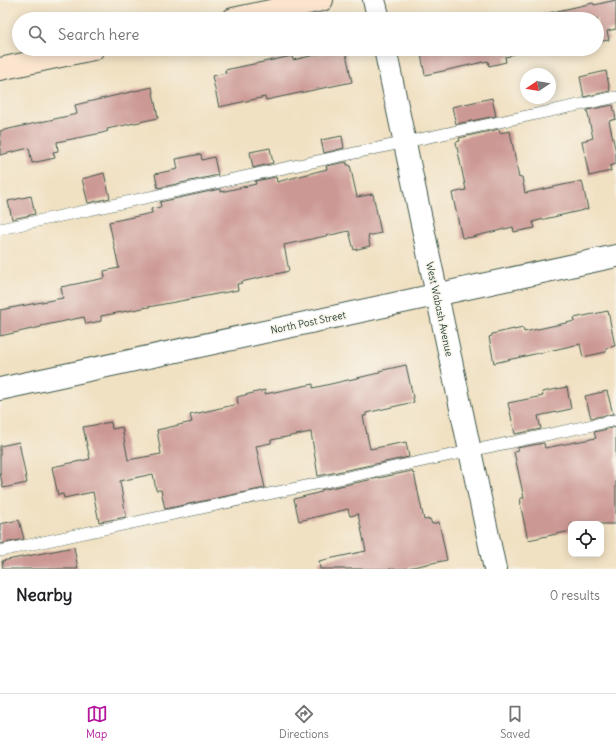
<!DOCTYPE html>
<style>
body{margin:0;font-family:Delius,sans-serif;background:#f6f6f6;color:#202124}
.controls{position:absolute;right:12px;bottom:12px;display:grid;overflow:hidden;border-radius:8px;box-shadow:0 2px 10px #0003}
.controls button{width:36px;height:36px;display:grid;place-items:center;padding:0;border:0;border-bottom:1px solid #e0e0e0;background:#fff;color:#202124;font:20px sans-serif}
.compass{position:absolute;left:520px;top:68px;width:36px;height:36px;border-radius:50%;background:#fff;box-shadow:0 2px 10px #0003;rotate:258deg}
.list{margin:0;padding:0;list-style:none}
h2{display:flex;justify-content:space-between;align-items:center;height:52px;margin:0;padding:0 16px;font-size:17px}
h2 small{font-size:13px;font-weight:400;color:#757577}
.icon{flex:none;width:22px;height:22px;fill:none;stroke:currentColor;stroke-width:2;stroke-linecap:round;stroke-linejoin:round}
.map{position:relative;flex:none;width:616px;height:569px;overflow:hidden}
.search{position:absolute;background:#fff;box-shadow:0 2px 10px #0003;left:12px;right:12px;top:12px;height:44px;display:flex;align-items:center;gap:10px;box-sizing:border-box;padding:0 14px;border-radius:22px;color:#757577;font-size:15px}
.sheet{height:124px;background:#fff}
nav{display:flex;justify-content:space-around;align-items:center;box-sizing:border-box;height:56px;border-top:1px solid #e0e0e0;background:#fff;font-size:11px;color:#757577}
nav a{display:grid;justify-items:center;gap:2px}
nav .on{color:#b5179e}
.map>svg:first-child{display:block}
</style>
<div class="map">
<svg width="616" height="569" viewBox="0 0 616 569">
<rect width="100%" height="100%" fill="#f7f3e8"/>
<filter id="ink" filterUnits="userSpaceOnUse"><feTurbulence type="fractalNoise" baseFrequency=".025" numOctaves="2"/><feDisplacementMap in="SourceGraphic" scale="8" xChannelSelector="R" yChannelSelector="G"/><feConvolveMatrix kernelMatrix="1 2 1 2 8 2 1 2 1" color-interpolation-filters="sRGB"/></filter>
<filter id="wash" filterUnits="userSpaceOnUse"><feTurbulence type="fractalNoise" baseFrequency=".012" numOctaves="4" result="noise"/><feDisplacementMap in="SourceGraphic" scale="16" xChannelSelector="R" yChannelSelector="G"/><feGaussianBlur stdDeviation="0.9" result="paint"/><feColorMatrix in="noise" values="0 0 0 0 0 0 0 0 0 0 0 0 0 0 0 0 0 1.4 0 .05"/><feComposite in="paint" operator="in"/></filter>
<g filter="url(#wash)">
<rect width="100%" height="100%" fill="#f1e1c3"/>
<g id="blocks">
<g fill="#cc9894">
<polygon points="616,0 616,29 607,31 609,40 597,42 597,19 522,19 593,3 594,5"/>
<polygon points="342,49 345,49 352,82 266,100 265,97 219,107 212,76 226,73 225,70 292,56 293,60"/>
<polygon points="420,49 537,49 510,55 510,56 505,57 506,62 489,66 488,61 425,75"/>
<polygon points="606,71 610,91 584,97 580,77"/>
<polygon points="152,87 158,118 107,129 108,131 102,133 57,142 58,151 53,152 55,158 32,163 29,148 0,155 0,131 77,114 75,105"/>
<polygon points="492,98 496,116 456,124 452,107"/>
<polygon points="613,105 616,119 609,121 616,152 616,164 610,166 611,171 589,176 582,141 593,138 587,110"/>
<polygon points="499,129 500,133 510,131 519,178 522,177 525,193 582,181 588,209 536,221 533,222 535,228 514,232 513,227 468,238 468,237 462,238 452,193 466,190 456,142 460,141 459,138"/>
<polygon points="342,136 344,148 324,153 321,140"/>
<polygon points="270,148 273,163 253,168 250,152"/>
<polygon points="201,154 202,160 214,157 218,175 158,188 155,174 178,169 176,159"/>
<polygon points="347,162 347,165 350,165 357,197 373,194 381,233 368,236 370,246 354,250 349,231 284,245 289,271 241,282 242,283 237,284 238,290 101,316 101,321 86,324 84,317 41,326 41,327 0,336 0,310 63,298 61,287 105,278 104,271 119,268 109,222 152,213 151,209 161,207 160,202 220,189 221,192 256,184 255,181 276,177 277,182 327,169 326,166"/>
<polygon points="104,173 110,198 88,203 82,179"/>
<polygon points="31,196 35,214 12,219 8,201"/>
<polygon points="608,311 615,346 606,348 606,352 583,357 580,344 494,363 489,337 492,336 492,334 514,329 514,330 523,328 524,332 575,321 574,318"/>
<polygon points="406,365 414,402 366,413 366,416 363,416 370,449 406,442 409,457 318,476 311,432 271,440 271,443 256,446 265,488 165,509 161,490 156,490 153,474 120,481 126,517 99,522 93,492 64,498 63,494 58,495 52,467 90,459 83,427 111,422 112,429 122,427 128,460 161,454 157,430 192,422 190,415 238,404 237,397 265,390 265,394 313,384 313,388 379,373 379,371"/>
<polygon points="567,387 571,409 538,416 541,429 515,434 508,403 543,396 542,392"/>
<polygon points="607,391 613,414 591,418 585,396"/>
<polygon points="616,427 616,524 571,524 571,531 528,540 520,503 521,503 520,498 524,498 514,452 518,451 517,448 544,443 545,448 596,438 594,432"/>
<polygon points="19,442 27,483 3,488 0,473 0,446"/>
<polygon points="412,471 413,474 414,473 424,520 430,519 432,524 439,522 447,560 403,569 320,569 319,561 366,551 358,514 350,516 348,509 299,521 294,499 321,492 321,490"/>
<polygon points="19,520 24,539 0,544 0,524"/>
<polygon points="74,547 78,569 3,569 2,561"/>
</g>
</g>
</g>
<g filter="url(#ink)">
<use href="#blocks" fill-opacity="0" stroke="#3e5649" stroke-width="1"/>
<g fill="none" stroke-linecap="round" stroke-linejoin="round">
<g stroke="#3e5649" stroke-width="12">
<g id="lane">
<polyline points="0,229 616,97"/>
<polyline points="0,551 616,420"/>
</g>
</g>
<g stroke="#3e5649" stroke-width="24">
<g id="street">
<polyline points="374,0 379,19"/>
<polyline points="385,49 495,569"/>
<polyline points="0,389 616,256"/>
</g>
</g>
<g stroke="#3e5649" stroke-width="24">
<g id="secondary">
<polyline points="233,19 322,0"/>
<polyline points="0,69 93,49"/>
</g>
</g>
<use href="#lane" stroke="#fff" stroke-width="11"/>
<use href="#street" stroke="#fff" stroke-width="22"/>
<use href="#secondary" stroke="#fbe5cf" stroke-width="22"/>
</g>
</g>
<g text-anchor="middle" stroke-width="3" stroke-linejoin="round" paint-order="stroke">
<g font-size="10" fill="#1f3d34" stroke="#f7f3e8">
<text transform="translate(440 309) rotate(78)" y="4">West Wabash Avenue</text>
<text transform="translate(308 322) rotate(-12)" y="4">North Post Street</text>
</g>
</g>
</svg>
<div class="controls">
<button><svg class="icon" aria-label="locate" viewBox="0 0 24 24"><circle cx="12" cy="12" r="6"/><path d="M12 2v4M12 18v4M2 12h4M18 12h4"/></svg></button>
</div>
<svg class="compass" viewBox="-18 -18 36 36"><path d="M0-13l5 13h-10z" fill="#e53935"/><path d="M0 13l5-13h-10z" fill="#757577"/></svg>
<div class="search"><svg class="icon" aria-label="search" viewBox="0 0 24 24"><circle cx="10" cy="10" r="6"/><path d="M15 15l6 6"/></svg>Search here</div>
</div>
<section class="sheet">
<h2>Nearby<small>0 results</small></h2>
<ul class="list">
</ul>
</section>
<nav>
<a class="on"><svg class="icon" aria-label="map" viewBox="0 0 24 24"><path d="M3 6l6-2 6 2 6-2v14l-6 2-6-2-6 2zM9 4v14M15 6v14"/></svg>Map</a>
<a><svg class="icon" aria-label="directions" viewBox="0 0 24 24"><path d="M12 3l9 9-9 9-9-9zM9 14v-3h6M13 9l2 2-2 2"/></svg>Directions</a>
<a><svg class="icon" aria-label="saved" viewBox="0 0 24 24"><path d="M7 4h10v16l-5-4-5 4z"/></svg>Saved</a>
</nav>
